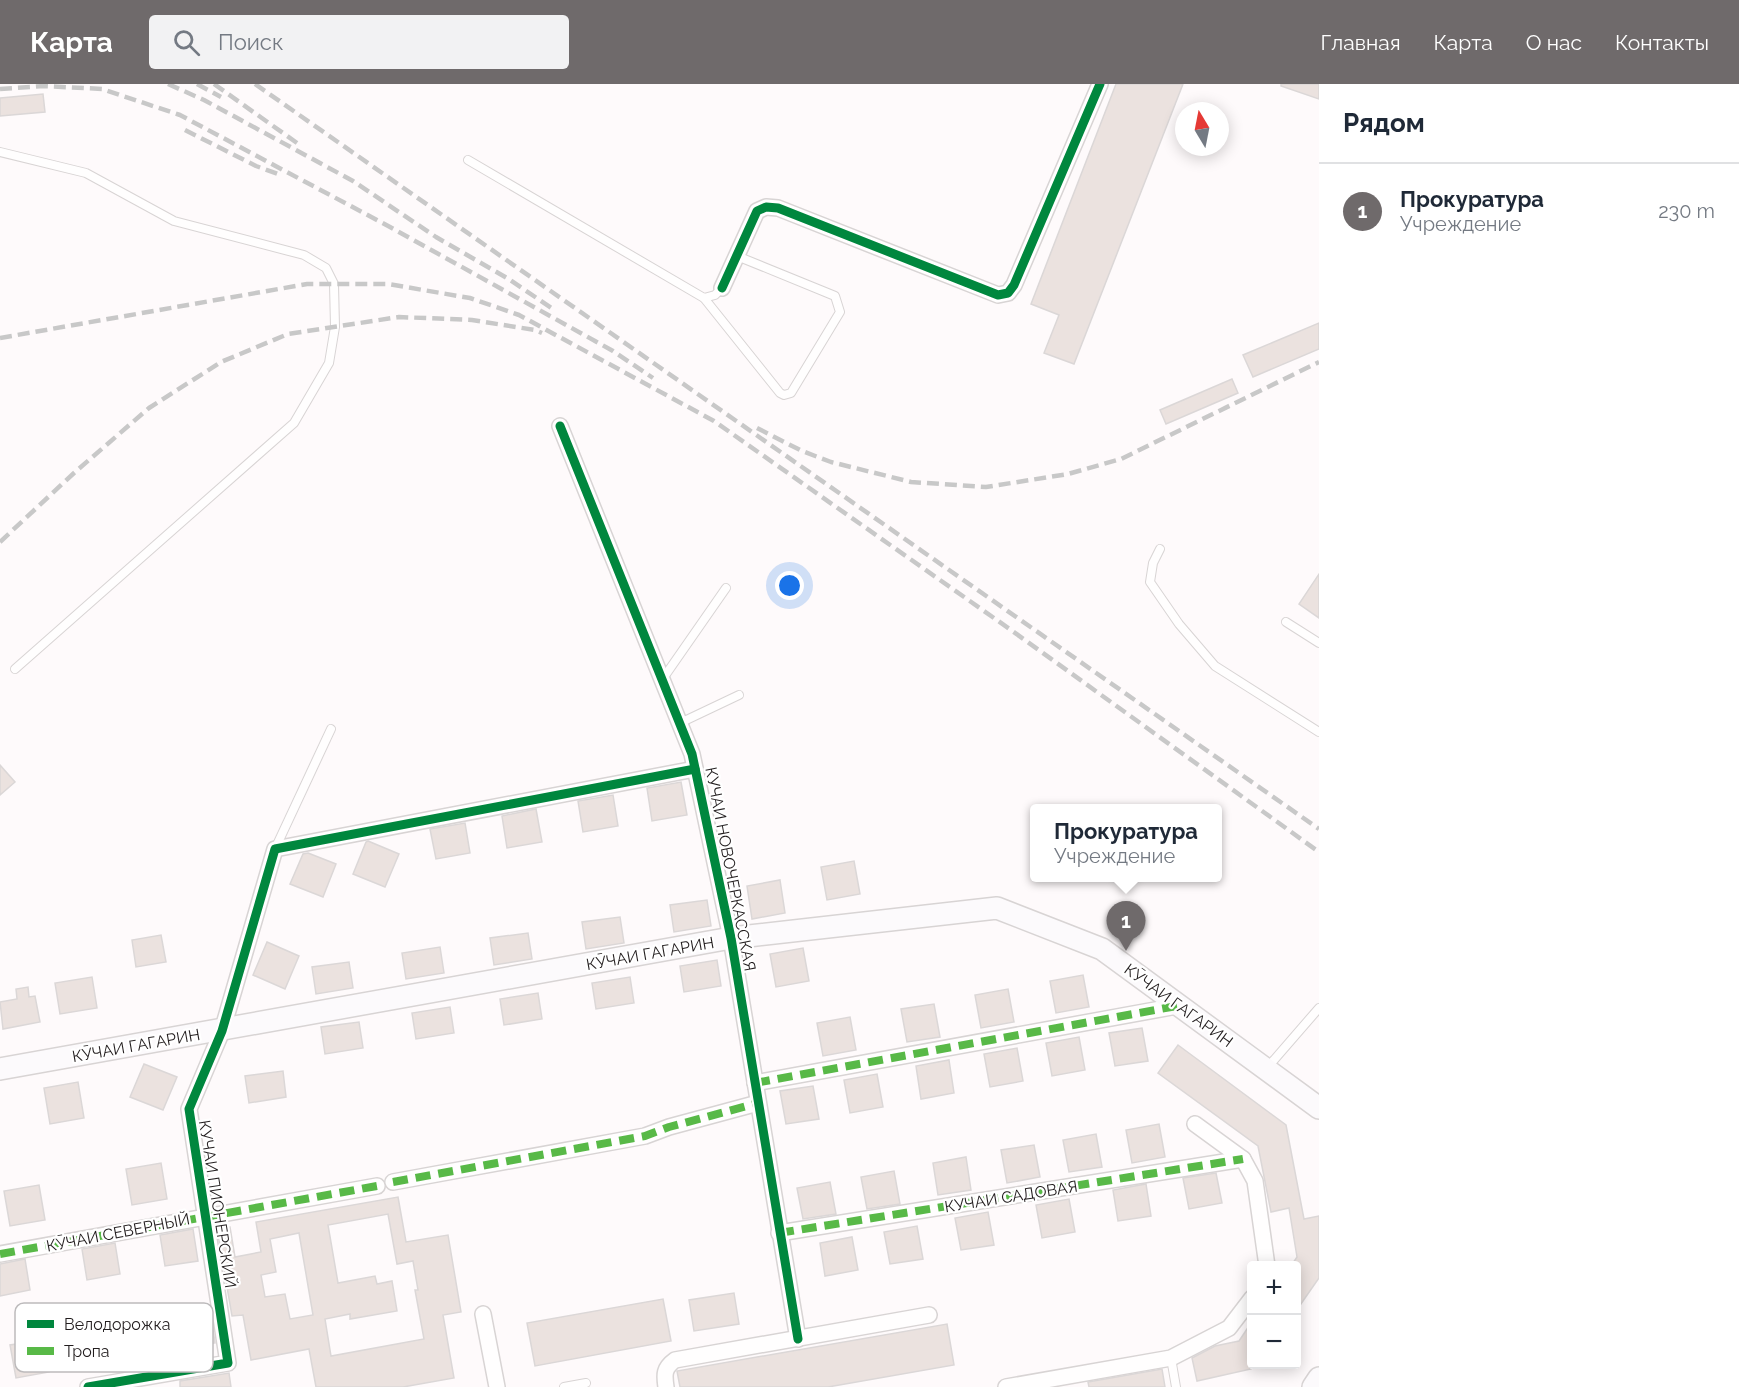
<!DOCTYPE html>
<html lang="ru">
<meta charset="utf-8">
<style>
body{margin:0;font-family:Raleway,sans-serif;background:#f2f2f3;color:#1f2937}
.controls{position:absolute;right:18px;bottom:18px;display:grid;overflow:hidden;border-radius:6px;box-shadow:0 3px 15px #0003}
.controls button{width:54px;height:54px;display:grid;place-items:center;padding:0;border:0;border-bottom:2px solid #e0e1e3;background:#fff;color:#1f2937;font:30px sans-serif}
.compass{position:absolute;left:1175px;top:18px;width:54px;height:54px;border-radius:50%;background:#fff;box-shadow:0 3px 15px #0003;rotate:350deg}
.you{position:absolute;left:790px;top:502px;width:21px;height:21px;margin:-15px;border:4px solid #fff;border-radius:50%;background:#1a73e8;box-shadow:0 0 0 9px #1a73e833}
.badge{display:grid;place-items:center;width:39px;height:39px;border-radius:50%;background:#6f6a6b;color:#fff;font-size:20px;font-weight:700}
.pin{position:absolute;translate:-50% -50px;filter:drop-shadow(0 2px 3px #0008)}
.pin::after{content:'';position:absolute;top:32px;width:21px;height:18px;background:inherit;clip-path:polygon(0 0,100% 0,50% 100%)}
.popup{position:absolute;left:1030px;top:720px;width:192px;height:78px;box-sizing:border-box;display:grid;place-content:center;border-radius:6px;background:#fff;filter:drop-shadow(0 2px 4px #0005);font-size:20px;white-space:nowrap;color:#747a83}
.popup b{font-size:22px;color:#1f2937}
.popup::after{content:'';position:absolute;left:50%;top:100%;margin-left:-12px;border:12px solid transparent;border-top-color:#fff}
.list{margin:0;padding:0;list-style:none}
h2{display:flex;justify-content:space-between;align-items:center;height:78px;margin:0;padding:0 24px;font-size:26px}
h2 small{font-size:20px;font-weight:400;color:#747a83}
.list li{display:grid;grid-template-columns:39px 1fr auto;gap:18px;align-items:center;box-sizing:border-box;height:96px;padding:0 24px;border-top:2px solid #e0e1e3}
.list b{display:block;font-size:22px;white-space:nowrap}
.list p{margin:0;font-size:20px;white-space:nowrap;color:#747a83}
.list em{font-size:20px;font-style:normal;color:#747a83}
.icon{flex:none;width:33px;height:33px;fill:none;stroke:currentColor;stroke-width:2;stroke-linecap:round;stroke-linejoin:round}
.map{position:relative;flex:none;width:1319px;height:1303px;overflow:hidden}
header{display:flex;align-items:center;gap:36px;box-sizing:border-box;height:84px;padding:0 30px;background:#6f6a6b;color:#fff}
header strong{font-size:28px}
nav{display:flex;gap:33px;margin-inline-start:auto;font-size:21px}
.search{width:420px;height:54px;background:#f2f2f3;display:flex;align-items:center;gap:15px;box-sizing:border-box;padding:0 21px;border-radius:6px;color:#747a83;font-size:22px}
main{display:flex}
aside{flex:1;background:#fff}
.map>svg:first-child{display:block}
</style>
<header>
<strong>Карта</strong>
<div class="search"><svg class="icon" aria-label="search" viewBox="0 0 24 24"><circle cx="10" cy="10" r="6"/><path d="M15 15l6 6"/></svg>Поиск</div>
<nav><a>Главная</a><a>Карта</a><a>О нас</a><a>Контакты</a></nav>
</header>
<main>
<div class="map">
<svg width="1319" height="1303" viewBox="0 0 1319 1303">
<rect width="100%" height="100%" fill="#fefafb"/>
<g fill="#ebe2df" stroke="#dbd7d7" stroke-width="1.5" fill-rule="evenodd">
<polygon points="1116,0 1183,0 1074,280 1044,269 1059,231 1031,220"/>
<polygon points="1281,0 1319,0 1319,15 1281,2"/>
<polygon points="43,10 45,28 0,32 0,14"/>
<polygon points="1319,239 1319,265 1253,293 1243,271"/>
<polygon points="1232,295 1238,309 1166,340 1160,326"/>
<polygon points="1319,490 1319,534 1299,520"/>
<polygon points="0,681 15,698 0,711"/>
<polygon points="681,698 687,731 652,737 647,704"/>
<polygon points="613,711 618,742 583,748 578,717"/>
<polygon points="536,725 542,758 507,764 502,732"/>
<polygon points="465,739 470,769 436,775 430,745"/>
<polygon points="368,757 399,770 385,803 353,790 366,758"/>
<polygon points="308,769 336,780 323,813 290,800 303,770"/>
<polygon points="854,777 860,810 827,816 821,783"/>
<polygon points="780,796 785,829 752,835 747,802"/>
<polygon points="707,816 711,842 674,848 670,821"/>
<polygon points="620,833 624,859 586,865 582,838"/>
<polygon points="528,849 532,875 494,881 490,854"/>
<polygon points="161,851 166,878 136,883 132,856"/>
<polygon points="267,858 299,872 285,905 253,891"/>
<polygon points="440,863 444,889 406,895 402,869"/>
<polygon points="803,864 809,897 776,903 770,870"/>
<polygon points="717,876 721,902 684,908 680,882"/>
<polygon points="349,878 353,904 316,910 312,883"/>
<polygon points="1083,891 1089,923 1056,929 1050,897"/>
<polygon points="92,893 97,924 60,930 55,899"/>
<polygon points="630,893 634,919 596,925 592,899"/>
<polygon points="28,903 29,913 35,912 40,938 3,945 0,918 17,915 16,905"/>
<polygon points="1008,905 1014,938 981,944 975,911"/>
<polygon points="538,909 542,935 504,941 500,915"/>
<polygon points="934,920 940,953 907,958 901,925"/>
<polygon points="450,923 454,949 416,955 412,929"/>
<polygon points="850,933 856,966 823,972 817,939"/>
<polygon points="359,938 363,964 325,970 321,943"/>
<polygon points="1142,944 1148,977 1115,982 1109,949"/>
<polygon points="1079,953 1085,986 1052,992 1046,959"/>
<polygon points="1178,961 1286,1041 1304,1135 1319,1132 1319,1194 1296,1227 1296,1182 1291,1182 1297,1173 1289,1124 1271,1128 1258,1062 1158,989"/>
<polygon points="1017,964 1023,997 990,1003 984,970"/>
<polygon points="949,976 954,1009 921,1015 916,982"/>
<polygon points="144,980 177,993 163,1026 130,1013"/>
<polygon points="283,987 286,1013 249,1019 245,992"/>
<polygon points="877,990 883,1023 850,1029 844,996"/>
<polygon points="78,998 84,1034 50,1040 44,1004"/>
<polygon points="813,1002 819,1035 786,1040 780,1007"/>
<polygon points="1159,1040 1165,1073 1132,1079 1126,1046"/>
<polygon points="1096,1050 1102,1083 1069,1088 1063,1056"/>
<polygon points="1034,1061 1040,1093 1007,1099 1001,1066"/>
<polygon points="966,1073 971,1106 938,1111 933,1079"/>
<polygon points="161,1079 167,1115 132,1121 126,1085"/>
<polygon points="894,1087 900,1120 867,1125 861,1093"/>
<polygon points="1216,1089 1222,1119 1189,1125 1183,1094"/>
<polygon points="830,1098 836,1130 803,1135 797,1104"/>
<polygon points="1146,1100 1151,1132 1118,1137 1113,1106"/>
<polygon points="39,1101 45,1136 10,1142 4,1107"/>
<path d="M 398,1113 L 406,1158 L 448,1151 L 461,1228 L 443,1231 L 454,1294 L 403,1303 L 316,1303 L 309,1265 L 251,1276 L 243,1231 L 232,1232 L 217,1145 L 230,1143 L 235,1173 L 261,1168 L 256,1138 ZM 388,1130 L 397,1180 L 413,1177 L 418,1206 L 415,1206 L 424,1255 L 331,1272 L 325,1235 L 350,1230 L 350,1235 L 397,1227 L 392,1197 L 377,1200 L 375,1192 L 338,1199 L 328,1141 ZM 299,1149 L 313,1231 L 290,1235 L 285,1210 L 265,1213 L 261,1191 L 276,1188 L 270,1155 Z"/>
<polygon points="1069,1115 1075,1148 1042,1154 1036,1121"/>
<polygon points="988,1128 994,1161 961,1166 955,1134"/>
<polygon points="917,1142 923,1175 890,1180 884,1148"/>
<polygon points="193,1145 198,1177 165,1182 160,1151"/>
<polygon points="852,1153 858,1186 825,1192 820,1159"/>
<polygon points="115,1159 120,1190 87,1196 82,1165"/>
<polygon points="25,1175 30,1206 0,1212 0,1180"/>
<polygon points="734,1209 739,1240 694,1247 689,1216"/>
<polygon points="663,1215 671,1257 535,1282 527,1239"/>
<polygon points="210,1226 215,1259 184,1264 178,1232"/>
<polygon points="1251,1239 1251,1285 1197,1297 1192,1274 1215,1262 1239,1257"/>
<polygon points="133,1240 139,1273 106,1278 100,1246"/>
<polygon points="947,1240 954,1281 828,1303 680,1303 677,1287"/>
<polygon points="43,1256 49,1288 16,1294 10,1261"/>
<polygon points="1162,1285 1165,1303 1089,1303 1088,1298"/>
<polygon points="229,1289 231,1303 180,1303 180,1297"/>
</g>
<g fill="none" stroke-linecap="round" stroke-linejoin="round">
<g stroke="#d8d4d4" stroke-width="10">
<g id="lane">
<polyline points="0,68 86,89 174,137 304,171 326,184 334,200 335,243 329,279 294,339 15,585"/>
<polyline points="468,76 704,214 715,211 722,204"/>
<polyline points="704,214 780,309 784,311 791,309 840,228 835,212 737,172"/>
<polyline points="1160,465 1153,479 1150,498 1179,540 1215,582 1319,648"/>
<polyline points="1286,538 1319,559"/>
<polyline points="662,596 726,504"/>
<polyline points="680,639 739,611"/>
<polyline points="275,765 331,645"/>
<polyline points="1267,984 1319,924"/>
<polyline points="1171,1274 1176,1303"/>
<polyline points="564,1303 586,1299"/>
</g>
</g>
<g stroke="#d8d4d4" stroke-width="18">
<g id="street">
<polyline points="722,204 757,127 766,123 778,124 998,211 1008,209 1014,201 1100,0"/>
<polyline points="560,342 692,670 731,854 798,1255"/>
<polyline points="755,999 1177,922"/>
<polyline points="1195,1040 1243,1075 1255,1097 1267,1182"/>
<polyline points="393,1098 645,1052 669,1043 758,1019"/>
<polyline points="779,1149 1243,1075"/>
<polyline points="0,1170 377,1102"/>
<polyline points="483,1230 497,1303"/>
<polyline points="88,1303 228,1279 189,1025 222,947 275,765 695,685"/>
<path d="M 666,1303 C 664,1290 664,1284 675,1276 L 929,1231"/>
<polyline points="1006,1303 1171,1274 1229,1244 1252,1214"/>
</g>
</g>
<g stroke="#d8d4d4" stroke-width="24">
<g id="secondary">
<polyline points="0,985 731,854 997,824 1102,865 1319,1024"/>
<polyline points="1313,1303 1319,1294"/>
</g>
</g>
<use href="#lane" stroke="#fffefe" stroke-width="8"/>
<use href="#street" stroke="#fffefe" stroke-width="15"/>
<use href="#secondary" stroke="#fcfafc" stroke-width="21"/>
<g stroke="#c8c8c8" stroke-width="4.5" stroke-dasharray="12 6" stroke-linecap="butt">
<polyline points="168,0 204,16 353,97 436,153 507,194 553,225"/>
<polyline points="197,0 221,13"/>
<polyline points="214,0 297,59"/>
<polyline points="255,0 1319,745"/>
<polyline points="0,5 44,2 102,5 180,31 390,143 613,267 653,294"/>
<polyline points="185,46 256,82 278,90"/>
<polyline points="0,254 307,200 388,200 470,214 519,231 714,337 1011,546 1319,768"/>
<polyline points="757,344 802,367 831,378 911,398 986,403 1068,390 1121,375 1319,278"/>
<polyline points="0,458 74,389 149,324 221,278 288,250 399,233 472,236 535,246 542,249"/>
</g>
<g stroke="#58b947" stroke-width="8" stroke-dasharray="15 8" stroke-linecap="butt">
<polyline points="755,999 1177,922"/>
<polyline points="393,1098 645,1052 669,1043 758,1019"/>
<polyline points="779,1149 1243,1075"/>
<polyline points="0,1170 377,1102"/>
</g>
<g stroke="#fff" stroke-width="13">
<g id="cycleway">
<polyline points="722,204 757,127 766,123 778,124 998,211 1008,209 1014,201 1100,0"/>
<polyline points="560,342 692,670 731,854 798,1255"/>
<polyline points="88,1303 228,1279 189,1025 222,947 275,765 695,685"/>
</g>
</g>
<use href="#cycleway" stroke="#00873e" stroke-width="9"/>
</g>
<g text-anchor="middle" stroke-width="4.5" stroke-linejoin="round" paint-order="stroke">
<g font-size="16" fill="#221d1e" stroke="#fff">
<text transform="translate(731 785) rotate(79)" y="6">КУЧАИ НОВОЧЕРКАССКАЯ</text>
<text transform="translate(650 869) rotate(-10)" y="6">КӮЧАИ ГАГАРИН</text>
<text transform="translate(1179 921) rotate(36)" y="6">КӮЧАИ ГАГАРИН</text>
<text transform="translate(136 961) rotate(-10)" y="6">КӮЧАИ ГАГАРИН</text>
<text transform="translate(1011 1112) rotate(-9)" y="6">КУЧАИ САДОВАЯ</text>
<text transform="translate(218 1120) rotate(81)" y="6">КУЧАИ ПИОНЕРСКИЙ</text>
<text transform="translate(118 1148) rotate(-11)" y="6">КӮЧАИ СЕВЕРНЫЙ</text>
</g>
</g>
<rect x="15" y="1219" width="198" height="69" rx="9" fill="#fff" stroke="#bdbbbc" stroke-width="1.5"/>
<rect x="27" y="1236" width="27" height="8" fill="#00873e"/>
<rect x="27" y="1263" width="27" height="8" fill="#58b947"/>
<g font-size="16" fill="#221d1e">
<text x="64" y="1246">Велодорожка</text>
<text x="64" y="1273">Тропа</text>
</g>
</svg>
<div class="controls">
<button>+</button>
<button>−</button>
</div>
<svg class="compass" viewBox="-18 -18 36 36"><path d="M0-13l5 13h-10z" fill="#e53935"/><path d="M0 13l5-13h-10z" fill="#747a83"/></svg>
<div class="you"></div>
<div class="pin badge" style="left:1126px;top:867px">1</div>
<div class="popup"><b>Прокуратура</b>Учреждение</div>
</div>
<aside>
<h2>Рядом<small></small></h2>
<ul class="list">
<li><span class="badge">1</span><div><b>Прокуратура</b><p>Учреждение</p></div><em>230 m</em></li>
</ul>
</aside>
</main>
